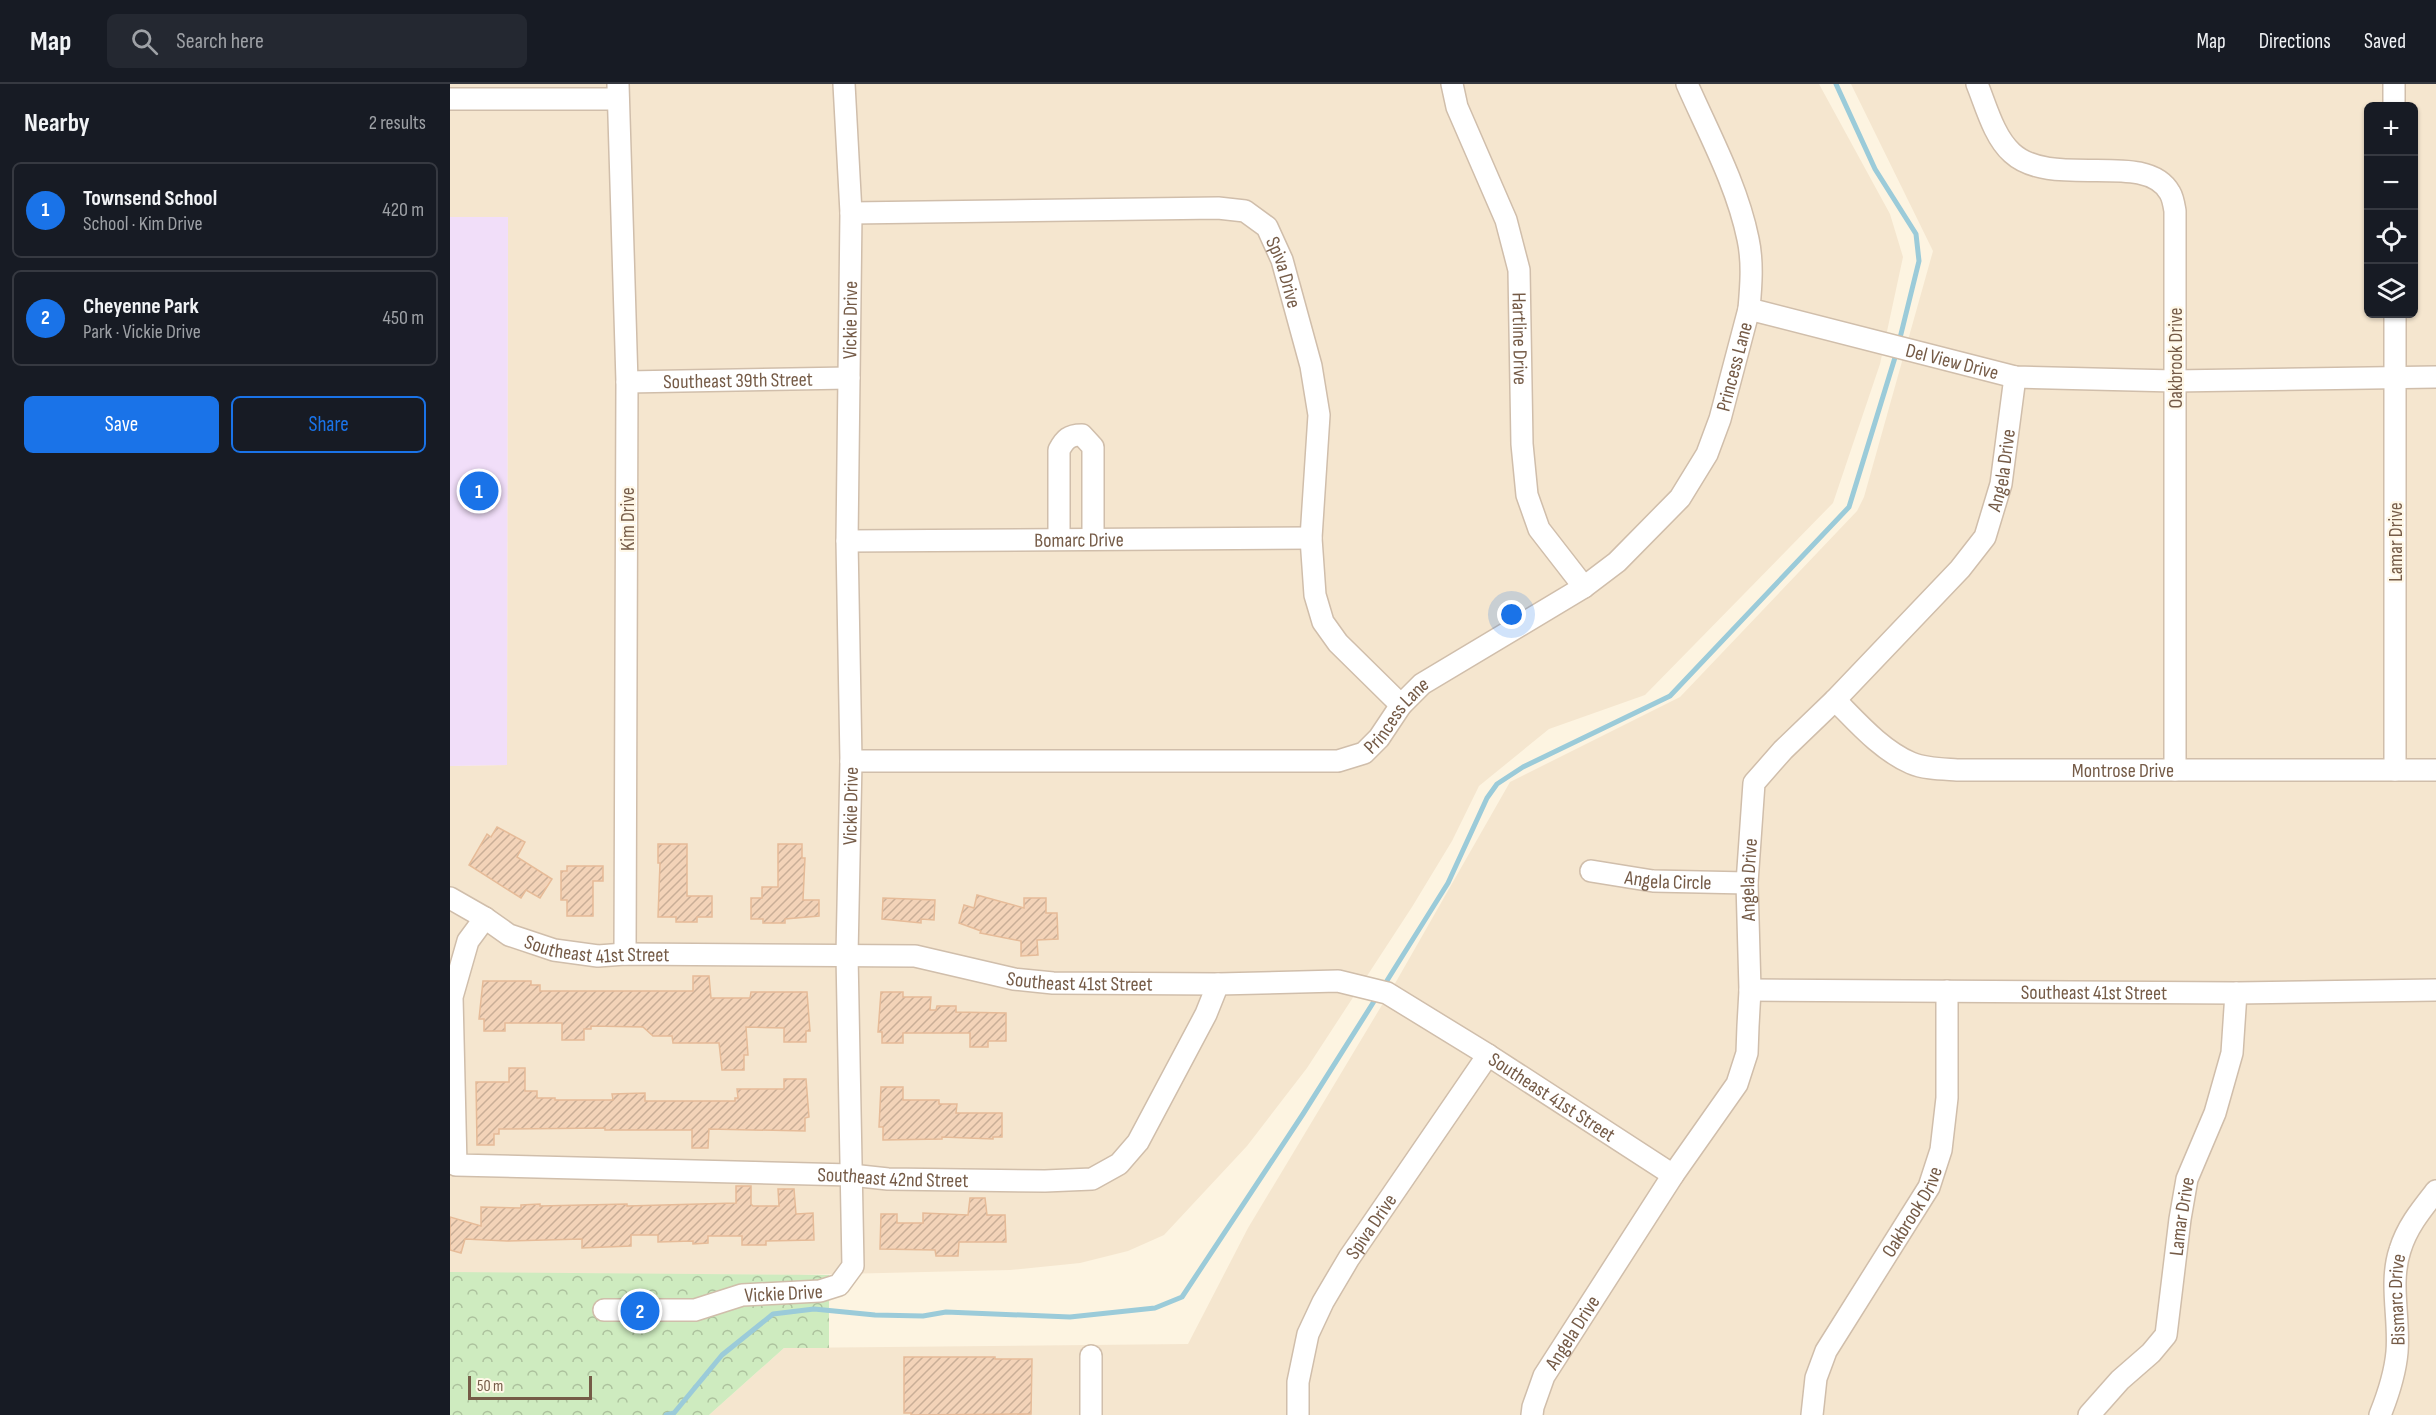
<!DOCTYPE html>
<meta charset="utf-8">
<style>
body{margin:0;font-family:"Sofia Sans Condensed",sans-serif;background:#242831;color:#f1f3f6}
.controls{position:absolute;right:18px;top:18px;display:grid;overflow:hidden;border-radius:9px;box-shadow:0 2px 4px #0004}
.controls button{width:54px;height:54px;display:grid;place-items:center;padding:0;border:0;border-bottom:2px solid #363941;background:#171b24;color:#f1f3f6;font:30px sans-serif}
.scale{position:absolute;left:18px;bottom:15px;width:124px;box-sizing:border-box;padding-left:6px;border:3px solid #755b47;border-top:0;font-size:16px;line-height:21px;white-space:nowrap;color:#755b47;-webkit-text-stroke:4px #fff8e8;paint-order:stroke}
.you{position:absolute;left:1062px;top:531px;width:21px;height:21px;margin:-15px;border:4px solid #fff;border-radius:50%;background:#1a73e8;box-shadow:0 0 0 9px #1a73e833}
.badge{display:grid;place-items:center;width:39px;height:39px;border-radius:50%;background:#1a73e8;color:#fff;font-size:20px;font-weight:700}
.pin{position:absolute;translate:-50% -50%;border:3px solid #fff;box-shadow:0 2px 6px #0006}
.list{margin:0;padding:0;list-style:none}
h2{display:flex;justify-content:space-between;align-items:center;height:78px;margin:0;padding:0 24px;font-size:26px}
h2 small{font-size:20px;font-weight:400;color:#9ea1a6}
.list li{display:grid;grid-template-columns:39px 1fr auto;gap:18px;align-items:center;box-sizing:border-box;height:96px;margin:0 12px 12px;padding:0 12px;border:2px solid #363941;border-radius:9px}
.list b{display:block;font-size:22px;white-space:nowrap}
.list p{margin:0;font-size:20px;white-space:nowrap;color:#9ea1a6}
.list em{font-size:20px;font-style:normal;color:#9ea1a6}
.actions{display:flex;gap:12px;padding:18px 24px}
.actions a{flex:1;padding:14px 0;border:2px solid #1a73e8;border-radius:9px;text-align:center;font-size:21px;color:#1a73e8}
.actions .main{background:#1a73e8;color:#fff}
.icon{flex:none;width:33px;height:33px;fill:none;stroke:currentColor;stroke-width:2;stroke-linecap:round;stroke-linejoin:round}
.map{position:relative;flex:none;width:1986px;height:1331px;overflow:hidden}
header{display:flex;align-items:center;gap:36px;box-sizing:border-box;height:84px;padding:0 30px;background:#171b24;border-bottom:2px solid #363941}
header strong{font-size:28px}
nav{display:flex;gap:33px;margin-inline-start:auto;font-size:21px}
.search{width:420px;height:54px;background:#242831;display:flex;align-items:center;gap:15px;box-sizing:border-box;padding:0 21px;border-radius:9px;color:#9ea1a6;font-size:22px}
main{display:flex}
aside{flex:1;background:#171b24}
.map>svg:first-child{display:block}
</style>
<header>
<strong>Map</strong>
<div class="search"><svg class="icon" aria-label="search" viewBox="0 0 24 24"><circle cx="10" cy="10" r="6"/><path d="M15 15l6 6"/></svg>Search here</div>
<nav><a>Map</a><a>Directions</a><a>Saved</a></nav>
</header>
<main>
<aside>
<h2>Nearby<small>2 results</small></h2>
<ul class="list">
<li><span class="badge">1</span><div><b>Townsend School</b><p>School · Kim Drive</p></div><em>420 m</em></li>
<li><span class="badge">2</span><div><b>Cheyenne Park</b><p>Park · Vickie Drive</p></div><em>450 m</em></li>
</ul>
<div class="actions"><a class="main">Save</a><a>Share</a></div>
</aside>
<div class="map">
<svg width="1986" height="1331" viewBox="0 0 1986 1331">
<defs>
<pattern id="park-crowns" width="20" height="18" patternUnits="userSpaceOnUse" patternTransform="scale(1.5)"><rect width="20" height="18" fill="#ceebbf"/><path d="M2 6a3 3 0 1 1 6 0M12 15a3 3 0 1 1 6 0" fill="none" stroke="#acc19d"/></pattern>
<pattern id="building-hatch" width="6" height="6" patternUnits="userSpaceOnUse" patternTransform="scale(1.5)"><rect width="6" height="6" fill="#f3d3b8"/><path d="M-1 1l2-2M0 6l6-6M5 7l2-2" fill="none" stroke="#c9ae97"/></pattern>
</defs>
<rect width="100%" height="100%" fill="#fdf4e1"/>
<g fill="#f5e6cf" fill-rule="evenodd">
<polygon points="0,0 1369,0 1440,130 1453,173 1430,280 1383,419 1195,611 1099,645 1029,702 1002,757 962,823 857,984 797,1062 714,1151 678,1167 630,1179 560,1186 348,1191 0,1189 0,682 57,681 58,134 0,133"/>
<path d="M 1401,0 L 1986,0 L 1986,1331 L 259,1331 L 334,1264 L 738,1260 L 798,1144 L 947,896 L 1060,698 L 1230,613 L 1407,427 L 1414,413 L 1483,167 ZM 1918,22 L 1964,22 L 1964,230 L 1918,230 Z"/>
</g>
<polygon fill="#f1def9" points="0,133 58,133 57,681 0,682"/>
<polygon fill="url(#park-crowns)" points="0,1188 379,1191 379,1264 334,1264 259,1331 0,1331"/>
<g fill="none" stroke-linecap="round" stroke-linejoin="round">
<g stroke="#9bcbd9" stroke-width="5">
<polyline points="1386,0 1425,85 1466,150 1469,177 1449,258"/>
<polyline points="933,903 998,799 1037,714 1047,700 1073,683 1220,612 1399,423 1447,267"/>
<polyline points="216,1331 224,1329 272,1271 323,1230 364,1225 425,1231 473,1232 496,1228 620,1233 705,1224 732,1213 853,1030 928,911"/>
</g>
</g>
<g fill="url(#building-hatch)" stroke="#e6bb98" stroke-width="1.5">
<polygon points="47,743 75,758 67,773 102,795 90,814 76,806 71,814 19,781 37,750 41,753"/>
<polygon points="208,760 237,760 237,812 262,812 262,833 247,833 247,838 226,838 226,833 208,833 210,779 208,779"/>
<polygon points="328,760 352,760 352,774 355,774 353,816 369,816 369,832 335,835 335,839 313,839 313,835 301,835 301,814 312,814 312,803 328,803"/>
<polygon points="117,782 153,782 153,797 143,797 143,832 117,832 117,816 111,816 111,787 117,787"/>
<polygon points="527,811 574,824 574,814 596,814 596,829 607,829 608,855 587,856 588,871 571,872 571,857 530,849 531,847 509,839 514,821 524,824"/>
<polygon points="433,814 485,816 484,836 471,835 471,839 432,835"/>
<polygon points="243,892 259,892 261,914 300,914 301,908 357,908 360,947 356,947 356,958 334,958 334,944 296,943 298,971 294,971 294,986 272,986 269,959 223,959 222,952 203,952 193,943 141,942 141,945 134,945 134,956 112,956 112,939 55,939 55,947 34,947 34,935 29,935 33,897 81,897 81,901 90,901 90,907 243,907"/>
<polygon points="431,908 453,908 453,913 481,913 480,926 486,926 487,922 506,922 506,928 556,929 556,957 538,957 538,963 520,963 520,949 453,949 453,959 432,959 432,948 428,948"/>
<polygon points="59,984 75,984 75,1007 87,1007 87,1014 105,1014 105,1016 163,1016 162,1010 195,1009 195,1017 285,1017 285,1014 288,1014 287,1005 334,1005 334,995 356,995 359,1033 355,1034 355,1047 259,1045 258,1064 242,1064 242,1046 155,1046 155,1044 49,1045 49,1050 44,1050 44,1061 27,1061 26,998 59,998"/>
<polygon points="431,1003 453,1003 453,1016 489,1016 489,1020 507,1020 506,1029 552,1029 552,1053 543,1053 543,1055 492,1053 492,1055 433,1056 433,1043 429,1043"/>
<polygon points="286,1102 301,1102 301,1120 303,1122 329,1122 328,1105 344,1105 346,1130 363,1129 364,1156 316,1157 316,1161 292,1161 292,1152 258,1152 258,1159 243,1160 243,1157 208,1158 208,1151 181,1151 181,1162 132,1164 132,1155 57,1157 15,1155 11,1169 0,1166 0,1133 31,1142 31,1123 71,1124 71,1121 90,1120 90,1122 177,1120 177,1122 286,1119"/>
<polygon points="520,1114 535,1114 537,1131 555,1131 556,1158 509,1158 508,1172 486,1172 485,1166 430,1165 431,1130 447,1130 447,1139 473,1139 473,1129 518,1131"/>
<polygon points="454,1273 545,1273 545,1275 582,1275 581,1330 461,1331 461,1329 454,1329"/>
</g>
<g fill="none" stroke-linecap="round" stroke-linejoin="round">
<g stroke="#d0beab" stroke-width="24">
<g id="minor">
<polyline points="168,0 177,298 175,870"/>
<path id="s1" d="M 1002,0 L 1007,23 L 1056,136 L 1069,186 L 1072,360 L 1077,411 L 1089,445 L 1134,503"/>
<path id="s2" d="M 1237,0 C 1259,50 1287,101 1298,155 C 1303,178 1301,202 1299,225 L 1565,293 L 1724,297 L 1986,293"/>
<path d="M 1527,0 C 1536,22 1544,53 1562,69 C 1602,106 1696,65 1720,109 C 1723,114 1724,121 1725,127 L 1725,686"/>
<polyline points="1944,0 1944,22"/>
<polyline points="0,15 168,15"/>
<path id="s3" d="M 401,129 L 768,124 L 795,127 L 817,143 L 832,176 L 861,282 L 869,331 L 861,454 L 865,511 L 873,538 L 888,559 L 951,621"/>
<polyline points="1945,230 1945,686"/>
<path id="s4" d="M 177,298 L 399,294"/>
<path d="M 609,454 L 609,366 C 615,355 619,351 632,351 L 643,363 L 643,454"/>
<path id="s5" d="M 397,457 L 861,454"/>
<path id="s6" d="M 1385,616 C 1407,638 1431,666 1461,679 C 1475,685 1492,685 1507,686 L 1986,686"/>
<path id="s7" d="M 401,677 L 888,677 L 914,669 L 929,654 L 951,621 L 972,600 L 1134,503 L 1167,478 L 1230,414 L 1257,370 L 1270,335 L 1299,225"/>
<path id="s8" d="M 1141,787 L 1203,797 L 1297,799"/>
<path id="s9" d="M 0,814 L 35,834 L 59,851 L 104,866 L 148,872 L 175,870 L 465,872 L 564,895 L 603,899 L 768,900 L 888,897 L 937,909 L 1038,971 L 1223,1091"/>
<path id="s10" d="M 35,834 L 18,857 L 2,913 L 6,1081 L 401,1091 L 438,1095 L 595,1097 L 642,1095 L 669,1080 L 688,1058 L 756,930 L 768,900"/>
<path id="s11" d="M 1300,906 L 1786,909 L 1986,906"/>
<path id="s12" d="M 154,1226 L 245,1226 L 292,1211 L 370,1207 L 389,1201 L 403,1182 L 397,871 L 401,677 L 397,457 L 401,129 L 394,0"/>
<polyline points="641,1272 641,1331"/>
<path id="s13" d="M 848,1331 L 848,1298 L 858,1250 L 873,1218 L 899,1174 L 1038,971"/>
<path id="s14" d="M 1082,1331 L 1083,1323 L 1094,1292 L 1223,1091 L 1287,1000 L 1297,969 L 1298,942 L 1300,906 L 1297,799 L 1304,699 L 1333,666 L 1385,616 L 1510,485 L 1535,453 L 1551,400 L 1565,293"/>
<path id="s15" d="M 1362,1331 L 1366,1294 L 1376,1267 L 1479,1103 L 1491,1066 L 1497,1014 L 1497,907"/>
<path id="s16" d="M 1639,1331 L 1670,1296 L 1701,1269 L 1716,1251 L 1730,1135 L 1737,1095 L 1765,1029 L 1782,969 L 1786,909"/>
<path id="s17" d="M 1930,1331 C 1938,1311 1945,1291 1947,1268 C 1950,1235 1939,1199 1950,1166 C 1957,1143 1971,1126 1986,1107"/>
</g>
</g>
<use href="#minor" stroke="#fff" stroke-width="21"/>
</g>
<g text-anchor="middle" stroke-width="4.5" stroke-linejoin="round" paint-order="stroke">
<g font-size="20" fill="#755b47" stroke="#fff8e8">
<text dy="7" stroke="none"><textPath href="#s3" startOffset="470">Spiva Drive</textPath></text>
<text dy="7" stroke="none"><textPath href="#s12" startOffset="1208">Vickie Drive</textPath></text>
<text dy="7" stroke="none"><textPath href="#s1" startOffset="267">Hartline Drive</textPath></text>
<text transform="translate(1725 274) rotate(-90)" y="7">Oakbrook Drive</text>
<text dy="7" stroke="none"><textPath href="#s2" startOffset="447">Del View Drive</textPath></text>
<text dy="7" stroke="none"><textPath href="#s7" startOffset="1068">Princess Lane</textPath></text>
<text dy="7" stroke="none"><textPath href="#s4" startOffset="111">Southeast 39th Street</textPath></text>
<text dy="7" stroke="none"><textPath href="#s14" startOffset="1101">Angela Drive</textPath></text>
<text transform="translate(177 435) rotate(-90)" y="7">Kim Drive</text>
<text dy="7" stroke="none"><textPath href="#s5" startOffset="232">Bomarc Drive</textPath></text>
<text transform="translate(1945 458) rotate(-90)" y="7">Lamar Drive</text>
<text dy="7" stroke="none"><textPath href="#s7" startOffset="564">Princess Lane</textPath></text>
<text dy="7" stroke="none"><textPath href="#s6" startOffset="312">Montrose Drive</textPath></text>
<text dy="7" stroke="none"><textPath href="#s12" startOffset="722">Vickie Drive</textPath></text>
<text dy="7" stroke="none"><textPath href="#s8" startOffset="78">Angela Circle</textPath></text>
<text dy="7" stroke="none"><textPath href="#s14" startOffset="597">Angela Drive</textPath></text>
<text dy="7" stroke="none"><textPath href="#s9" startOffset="160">Southeast 41st Street</textPath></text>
<text dy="7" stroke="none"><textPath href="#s9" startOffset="646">Southeast 41st Street</textPath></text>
<text dy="7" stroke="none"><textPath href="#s11" startOffset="344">Southeast 41st Street</textPath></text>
<text dy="7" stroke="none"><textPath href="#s9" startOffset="1150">Southeast 41st Street</textPath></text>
<text dy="7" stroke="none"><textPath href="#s10" startOffset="692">Southeast 42nd Street</textPath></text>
<text dy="7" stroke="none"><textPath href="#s15" startOffset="230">Oakbrook Drive</textPath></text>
<text dy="7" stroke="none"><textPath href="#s16" startOffset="231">Lamar Drive</textPath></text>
<text dy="7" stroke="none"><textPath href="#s13" startOffset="207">Spiva Drive</textPath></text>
<text dy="7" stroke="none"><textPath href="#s12" startOffset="182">Vickie Drive</textPath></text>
<text dy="7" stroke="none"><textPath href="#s17" startOffset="118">Bismarc Drive</textPath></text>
<text dy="7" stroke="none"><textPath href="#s14" startOffset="93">Angela Drive</textPath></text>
</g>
</g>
</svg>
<div class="controls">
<button>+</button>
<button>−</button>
<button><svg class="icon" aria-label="locate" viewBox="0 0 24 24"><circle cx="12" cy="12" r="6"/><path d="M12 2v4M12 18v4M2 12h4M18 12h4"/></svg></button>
<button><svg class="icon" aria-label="layers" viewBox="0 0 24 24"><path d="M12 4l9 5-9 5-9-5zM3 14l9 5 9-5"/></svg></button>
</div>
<div class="scale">50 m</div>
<div class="you"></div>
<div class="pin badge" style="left:29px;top:407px">1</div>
<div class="pin badge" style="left:190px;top:1227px">2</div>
</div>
</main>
